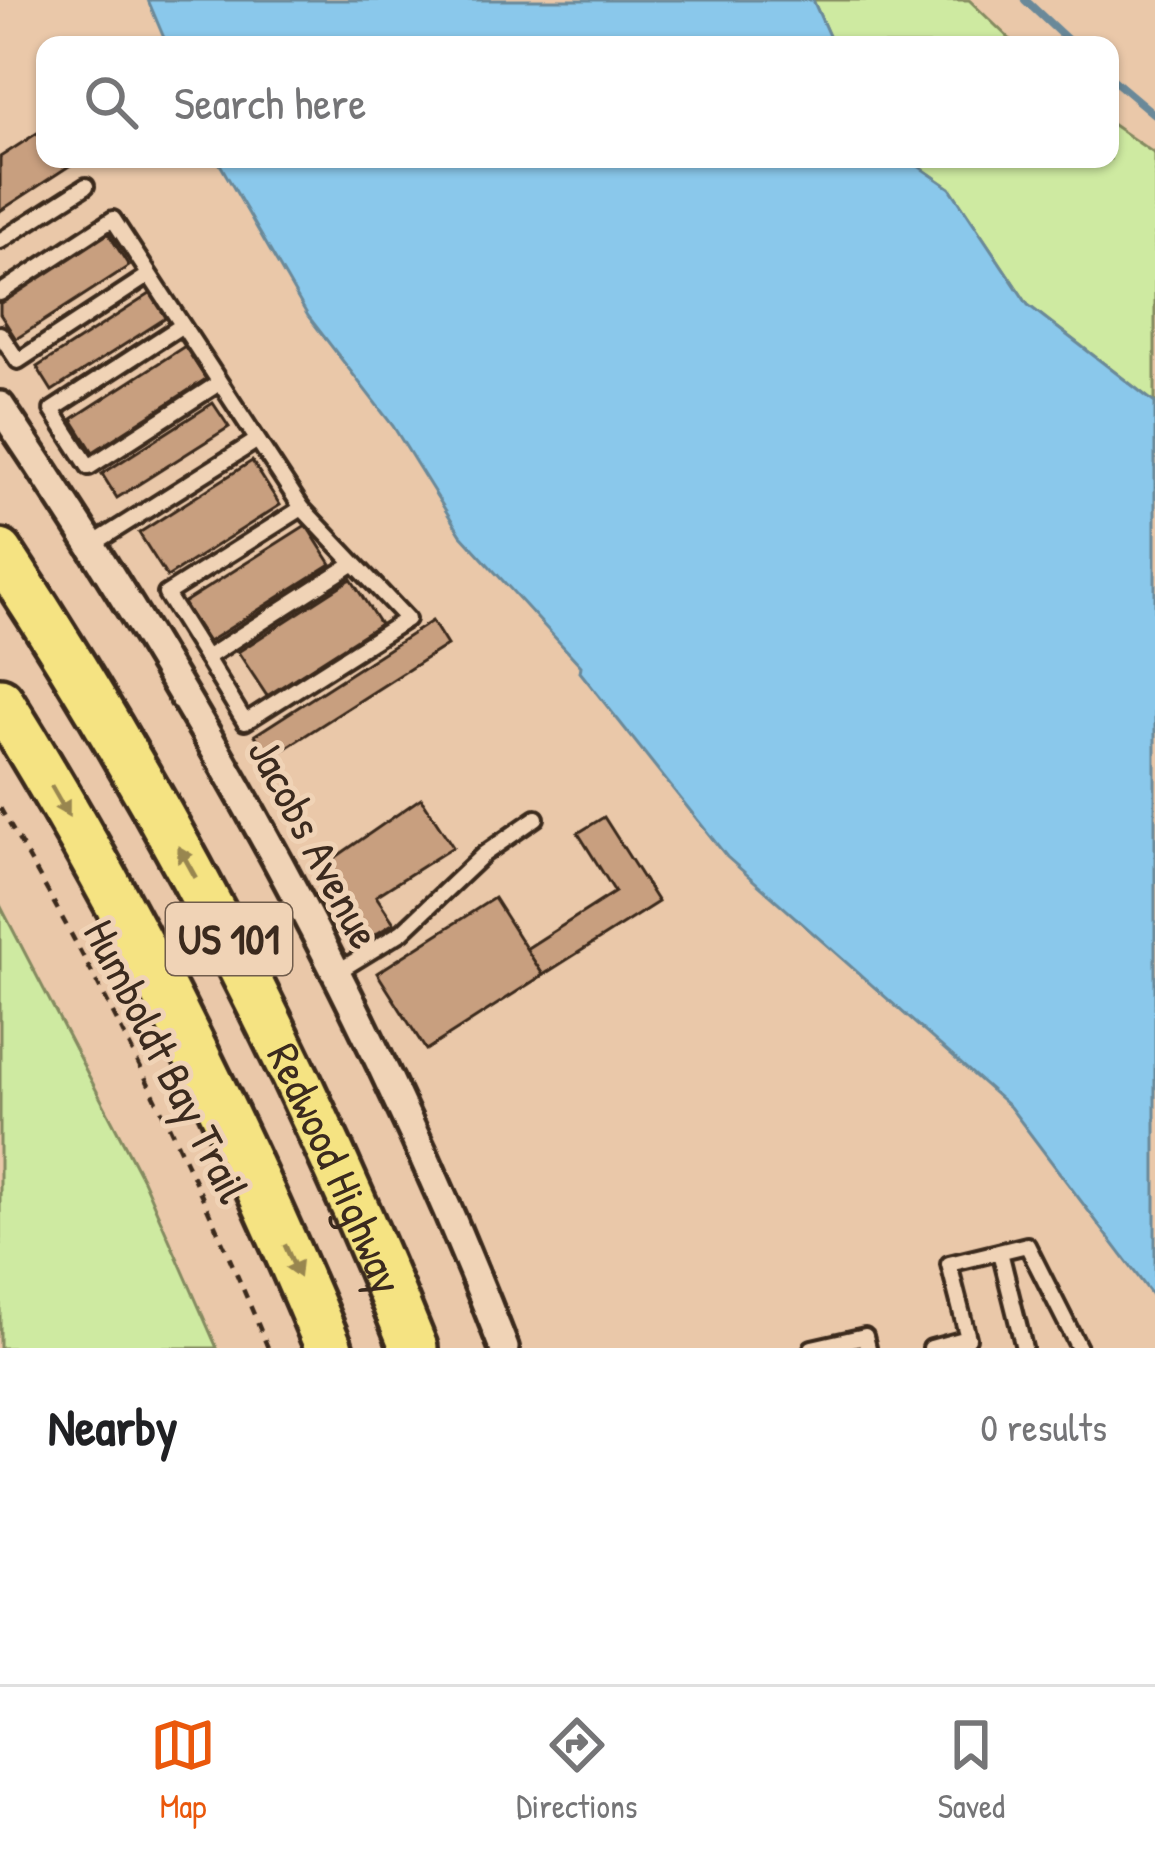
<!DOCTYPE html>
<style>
body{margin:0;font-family:"Patrick Hand",sans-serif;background:#f2f2f2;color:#202124}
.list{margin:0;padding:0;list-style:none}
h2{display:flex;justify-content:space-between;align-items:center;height:156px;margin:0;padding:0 48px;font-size:51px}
h2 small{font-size:39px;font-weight:400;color:#757577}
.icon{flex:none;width:66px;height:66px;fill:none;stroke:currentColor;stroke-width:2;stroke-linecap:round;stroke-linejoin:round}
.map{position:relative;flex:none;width:1155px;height:1348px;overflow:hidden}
.search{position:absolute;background:#fff;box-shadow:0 3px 9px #0004;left:36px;right:36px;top:36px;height:132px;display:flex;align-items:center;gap:30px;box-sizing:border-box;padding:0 42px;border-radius:24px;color:#757577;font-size:45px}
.sheet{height:336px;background:#fff}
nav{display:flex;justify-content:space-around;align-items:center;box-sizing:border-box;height:168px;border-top:3px solid #e0e0e0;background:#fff;font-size:33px;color:#757577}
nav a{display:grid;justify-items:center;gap:6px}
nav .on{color:#ea580c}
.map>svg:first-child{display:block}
</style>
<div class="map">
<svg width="1155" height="1348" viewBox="0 0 1155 1348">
<rect width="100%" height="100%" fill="#eac8a9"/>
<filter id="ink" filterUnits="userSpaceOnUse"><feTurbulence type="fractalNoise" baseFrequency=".00833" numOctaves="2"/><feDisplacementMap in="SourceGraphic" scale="24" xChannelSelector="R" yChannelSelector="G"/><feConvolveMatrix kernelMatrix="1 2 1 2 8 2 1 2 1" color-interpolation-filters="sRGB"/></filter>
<g filter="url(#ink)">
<g fill="#ceeaa1" stroke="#848a60" stroke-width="3">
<polygon points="813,0 969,0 1016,45 833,45"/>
<polygon points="1110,123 1155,154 1155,403 1028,305 950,188 908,159 1110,159"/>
<polygon points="0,905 143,1180 217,1348 0,1348"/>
</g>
<g fill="#8ac8eb" stroke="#6a8999" stroke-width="3">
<polygon points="148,0 813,0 833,45 167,45"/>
<polygon points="217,159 908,159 950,188 1028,305 1155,403 1155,1299 1010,1107 727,857 580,672 581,666 461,535 393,426 308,316"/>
</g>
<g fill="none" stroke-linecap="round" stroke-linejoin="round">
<g stroke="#6a8999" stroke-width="8">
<polyline points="1025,0 1073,45"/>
<polyline points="1110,77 1155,115"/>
</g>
</g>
<g fill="#c89f7f" stroke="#3b2a1e" stroke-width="3">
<polygon points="45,128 45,159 80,159 0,211 0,157"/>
<polygon points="108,233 129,266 16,339 0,314 0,303"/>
<polygon points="153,292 169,316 52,391 37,367"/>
<polygon points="185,346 206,379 93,452 72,419"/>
<polygon points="213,403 229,427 117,498 102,474"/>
<polygon points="252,461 280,505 167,577 139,533"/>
<polygon points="306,525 331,564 208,642 183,603"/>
<polygon points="351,579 380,624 267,696 238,652"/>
<polygon points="432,621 447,645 270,758 255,735"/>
<polygon points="421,798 453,847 376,896 394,923 370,938 323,866"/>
<polygon points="604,817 658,902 543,975 526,949 615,892 578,833"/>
<polygon points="494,898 543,975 426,1050 377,973"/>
</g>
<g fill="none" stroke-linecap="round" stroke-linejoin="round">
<g stroke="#3b2a1e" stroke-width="22">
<g id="service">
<polyline points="0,241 86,186"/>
<polyline points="0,293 113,219 302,508 407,619 245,722 206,658 354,563"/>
<polyline points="181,326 52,410 89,467 219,383"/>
<polyline points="0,334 18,361 149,275"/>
<polyline points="93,544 256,441"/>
<polyline points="206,658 166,594 302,508"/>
<polyline points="337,972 402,932 484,854 536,818"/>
<polyline points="1000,1252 1024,1348"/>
<polyline points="812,1348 865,1336 868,1348"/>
<polyline points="931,1348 968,1338 949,1264 1027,1245 1079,1348"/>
</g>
</g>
<g stroke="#3b2a1e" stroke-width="36">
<path id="minor" d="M 0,406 C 200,703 375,1014 504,1348"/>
</g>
<g stroke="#3b2a1e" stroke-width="54">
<g id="trunk">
<path id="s1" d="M 0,553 C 166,804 302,1069 414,1348"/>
<path d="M 0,701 C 129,907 235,1124 329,1348"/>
</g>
</g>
<path stroke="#3b2a1e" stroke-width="4.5" stroke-dasharray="9 9" stroke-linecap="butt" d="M 0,808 C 102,982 191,1162 268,1348"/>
<use href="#service" stroke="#f0d3b6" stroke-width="14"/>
<use href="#minor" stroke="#f0d3b6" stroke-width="27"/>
<use href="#trunk" stroke="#f5e382" stroke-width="45"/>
</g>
<defs><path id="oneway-solid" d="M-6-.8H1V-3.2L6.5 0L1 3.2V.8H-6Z" transform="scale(3)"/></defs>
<g fill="#988650">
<use href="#oneway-solid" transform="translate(60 801) rotate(60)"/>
<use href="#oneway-solid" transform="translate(187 862) rotate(-119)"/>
<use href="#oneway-solid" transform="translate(292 1261) rotate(66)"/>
</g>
</g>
<g text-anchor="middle" stroke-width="10" stroke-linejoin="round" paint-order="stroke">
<rect fill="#f0d3b6" stroke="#715d4c" stroke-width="3" x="166" y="903" width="126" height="72" rx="9"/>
<g font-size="42" font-weight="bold" fill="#3b2a1e">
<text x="229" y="954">US 101</text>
</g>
<g font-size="45" fill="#3b2a1e" stroke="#f0d3b6">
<text transform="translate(315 843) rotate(62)" y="16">Jacobs Avenue</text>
<text transform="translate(167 1061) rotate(63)" y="16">Humboldt Bay Trail</text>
<text dy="16" stroke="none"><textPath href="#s1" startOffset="702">Redwood Highway</textPath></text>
</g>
</g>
</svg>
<div class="search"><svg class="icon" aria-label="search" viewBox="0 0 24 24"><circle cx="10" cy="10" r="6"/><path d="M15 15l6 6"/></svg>Search here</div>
</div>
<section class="sheet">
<h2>Nearby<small>0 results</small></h2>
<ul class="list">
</ul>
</section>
<nav>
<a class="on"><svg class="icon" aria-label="map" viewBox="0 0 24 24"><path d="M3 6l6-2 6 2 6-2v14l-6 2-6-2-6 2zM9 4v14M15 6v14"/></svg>Map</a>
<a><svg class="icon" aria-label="directions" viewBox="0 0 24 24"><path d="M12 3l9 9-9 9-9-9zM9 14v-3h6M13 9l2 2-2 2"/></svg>Directions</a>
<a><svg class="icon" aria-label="saved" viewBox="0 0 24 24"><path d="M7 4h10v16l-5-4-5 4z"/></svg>Saved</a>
</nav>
